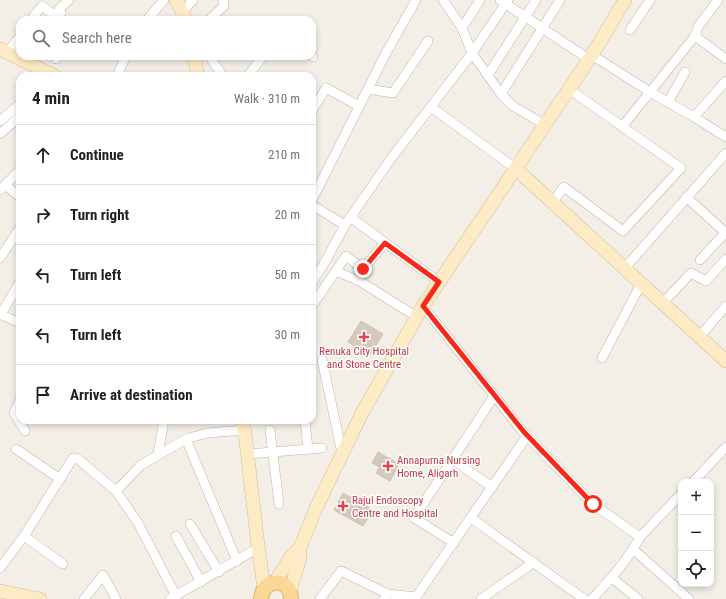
<!DOCTYPE html>
<meta charset="utf-8">
<style>
body{margin:0;font-family:"Roboto Condensed",sans-serif;background:#f6f6f6;color:#202124}
.controls{position:absolute;right:12px;bottom:12px;display:grid;overflow:hidden;border-radius:8px;box-shadow:0 2px 6px #0003}
.controls button{width:36px;height:36px;display:grid;place-items:center;padding:0;border:0;border-bottom:1px solid #e0e0e0;background:#fff;color:#202124;font:20px sans-serif}
.stop{position:absolute;width:12px;height:12px;margin:-9px;border:3px solid #f6291a;border-radius:50%;background:#fff}
.stop.end{background:#f6291a;border-color:#fff;box-shadow:0 1px 4px #0008}
.list{margin:0;padding:0;list-style:none}
h2{display:flex;justify-content:space-between;align-items:center;height:52px;margin:0;padding:0 16px;font-size:17px}
h2 small{font-size:13px;font-weight:400;color:#757577}
.list li{display:grid;grid-template-columns:26px 1fr auto;gap:12px;align-items:center;box-sizing:border-box;height:60px;padding:0 16px;border-top:1px solid #e0e0e0}
.list b{display:block;font-size:15px;white-space:nowrap}
.list em{font-size:13px;font-style:normal;color:#757577}
.icon{flex:none;width:22px;height:22px;fill:none;stroke:currentColor;stroke-width:2;stroke-linecap:round;stroke-linejoin:round}
.map{position:relative;flex:none;width:726px;height:599px;overflow:hidden}
.search{position:absolute;background:#fff;box-shadow:0 2px 6px #0003;left:16px;top:16px;width:300px;height:44px;display:flex;align-items:center;gap:10px;box-sizing:border-box;padding:0 14px;border-radius:12px;color:#757577;font-size:15px}
.panel{position:absolute;background:#fff;box-shadow:0 2px 6px #0003;left:16px;top:72px;width:300px;height:352px;border-radius:12px}
.map>svg:first-child{display:block}
</style>
<div class="map">
<svg width="726" height="599" viewBox="0 0 726 599">
<rect width="100%" height="100%" fill="#f3eee6"/>
<g fill="#d4c9bc" stroke="#cfc0af">
<polygon points="361,321 383,334 370,355 348,342"/>
<polygon points="378,452 399,464 390,481 376,473 380,467 372,463"/>
<polygon points="343,493 373,510 363,526 334,510"/>
</g>
<g fill="none" stroke-linecap="round" stroke-linejoin="round">
<g stroke="#beb5a9" stroke-width="10">
<g id="street">
<polyline points="443,0 462,28 472,53 501,94 513,106 545,125"/>
<polyline points="500,0 590,60"/>
<polyline points="182,12 193,0"/>
<polyline points="31,20 42,6 57,17 61,13 59,9 69,0"/>
<polyline points="147,20 164,0"/>
<polyline points="209,20 224,6 223,0"/>
<polyline points="462,28 480,0"/>
<polyline points="630,30 650,0"/>
<polyline points="695,36 698,27 718,0"/>
<polyline points="8,52 20,36"/>
<polyline points="592,55 650,92 694,117 726,137"/>
<polyline points="209,56 223,76"/>
<polyline points="312,56 313,57"/>
<polyline points="56,59 58,56"/>
<polyline points="488,75 536,0"/>
<polyline points="117,76 126,56"/>
<polyline points="248,76 263,56"/>
<polyline points="368,89 393,93 428,41"/>
<polyline points="501,94 560,0"/>
<polyline points="668,102 685,72"/>
<polyline points="431,107 516,169"/>
<polyline points="312,111 326,88 359,106"/>
<polyline points="694,117 726,81"/>
<polyline points="0,121 20,104"/>
<polyline points="622,127 695,36 726,59"/>
<polyline points="0,134 20,116"/>
<polyline points="5,185 20,197"/>
<polyline points="0,190 20,170"/>
<polyline points="686,197 726,233"/>
<polyline points="312,200 386,53 416,0"/>
<polyline points="552,203 564,187 623,231 681,168 569,89"/>
<polyline points="312,205 345,225"/>
<polyline points="350,217 439,282"/>
<polyline points="0,258 20,228"/>
<polyline points="700,260 726,232"/>
<polyline points="624,269 726,153"/>
<polyline points="336,271 361,282 417,317"/>
<polyline points="312,283 326,260 345,225 390,160 472,53 508,0"/>
<polyline points="662,304 691,273 706,281 726,259"/>
<polyline points="312,306 346,256 363,269 385,243"/>
<path d="M 423,306 L 523,432 L 593,504 L 640,537 C 627,561 610,580 592,599"/>
<polyline points="0,313 4,316 20,323"/>
<polyline points="1,314 20,282"/>
<polyline points="699,337 726,306"/>
<polyline points="602,358 641,284"/>
<polyline points="322,360 342,453"/>
<polyline points="20,400 14,413 25,431"/>
<polyline points="305,420 308,449"/>
<polyline points="270,430 279,504"/>
<polyline points="186,439 237,561"/>
<polyline points="16,449 60,479"/>
<polyline points="158,454 164,420"/>
<polyline points="249,454 322,448"/>
<polyline points="453,460 492,487"/>
<polyline points="693,482 726,447"/>
<polyline points="116,491 141,465 186,439 207,433 245,430"/>
<polyline points="471,518 584,599"/>
<polyline points="190,524 219,572"/>
<polyline points="24,536 73,458 78,459 116,491 138,523 176,596"/>
<polyline points="176,536 201,582"/>
<polyline points="640,537 681,494"/>
<polyline points="454,543 414,518 494,396"/>
<polyline points="633,549 689,599"/>
<polyline points="0,568 24,536 63,564"/>
<polyline points="612,578 638,599"/>
<polyline points="84,599 103,575 116,599"/>
<polyline points="170,599 258,548"/>
<polyline points="320,599 341,571 388,594"/>
<polyline points="384,599 388,594 416,597 527,436"/>
<polyline points="481,599 534,562"/>
</g>
</g>
<g stroke="#d2bd97" stroke-width="14">
<g id="secondary">
<polyline points="176,0 186,20"/>
<polyline points="0,49 55,76"/>
<polyline points="194,56 198,76"/>
<polyline points="516,169 726,361"/>
<path d="M 243,420 C 251,476 255,532 264,587"/>
<polyline points="275,582 292,555 300,548"/>
<polyline points="0,591 40,599"/>
<polyline points="290,591 300,558 300,548 316,508 362,413 423,306 592,55 625,0"/>
</g>
</g>
<g stroke="#e1b266" stroke-width="16">
<path id="primary" d="M 261,599 C 262,577 291,577 291,599"/>
</g>
<use href="#street" stroke="#fff" stroke-width="9"/>
<use href="#secondary" stroke="#fdebc5" stroke-width="13"/>
<use href="#primary" stroke="#fcd796" stroke-width="14"/>
</g>
<g fill="none" stroke-linecap="round" stroke-linejoin="round">
<polyline stroke="#f6291a" stroke-width="5" points="363,269 385,243 439,282 423,306 524,432 593,504"/>
</g>
<g fill="#e0444e" stroke="#fff" stroke-width="1.5">
<path d="M362 331h4v4h4v4h-4v4h-4v-4h-4v-4h4z"/>
<path d="M386 460h4v4h4v4h-4v4h-4v-4h-4v-4h4z"/>
<path d="M341 500h4v4h4v4h-4v4h-4v-4h-4v-4h4z"/>
</g>
<g text-anchor="middle" stroke-width="3" stroke-linejoin="round" paint-order="stroke">
<g font-size="11" fill="#be3a42" stroke="#fff" text-anchor="start">
<text x="364" y="355" text-anchor="middle">Renuka City Hospital<tspan x="364" dy="13">and Stone Centre</tspan></text>
<text x="397" y="464">Annapurna Nursing<tspan x="397" dy="13">Home, Aligarh</tspan></text>
<text x="352" y="504">Rajul Endoscopy<tspan x="352" dy="13">Centre and Hospital</tspan></text>
</g>
</g>
</svg>
<div class="controls">
<button>+</button>
<button>−</button>
<button><svg class="icon" aria-label="locate" viewBox="0 0 24 24"><circle cx="12" cy="12" r="6"/><path d="M12 2v4M12 18v4M2 12h4M18 12h4"/></svg></button>
</div>
<div class="stop" style="left:593px;top:504px"></div>
<div class="stop end" style="left:363px;top:269px"></div>
<div class="search"><svg class="icon" aria-label="search" viewBox="0 0 24 24"><circle cx="10" cy="10" r="6"/><path d="M15 15l6 6"/></svg>Search here</div>
<section class="panel">
<h2>4 min<small>Walk · 310 m</small></h2>
<ul class="list">
<li><svg class="icon" aria-label="ahead" viewBox="0 0 24 24"><path d="M12 20V5M6 11l6-6 6 6"/></svg><div><b>Continue</b></div><em>210 m</em></li>
<li><svg class="icon" aria-label="right" viewBox="0 0 24 24"><path d="M7 20v-9h11M14 6l5 5-5 5"/></svg><div><b>Turn right</b></div><em>20 m</em></li>
<li><svg class="icon" aria-label="left" viewBox="0 0 24 24"><path d="M17 20v-9H6M10 6l-5 5 5 5"/></svg><div><b>Turn left</b></div><em>50 m</em></li>
<li><svg class="icon" aria-label="left" viewBox="0 0 24 24"><path d="M17 20v-9H6M10 6l-5 5 5 5"/></svg><div><b>Turn left</b></div><em>30 m</em></li>
<li><svg class="icon" aria-label="arrive" viewBox="0 0 24 24"><path d="M6 21V4h12l-3 4 3 4H6"/></svg><div><b>Arrive at destination</b></div></li>
</ul>
</section>
</div>
